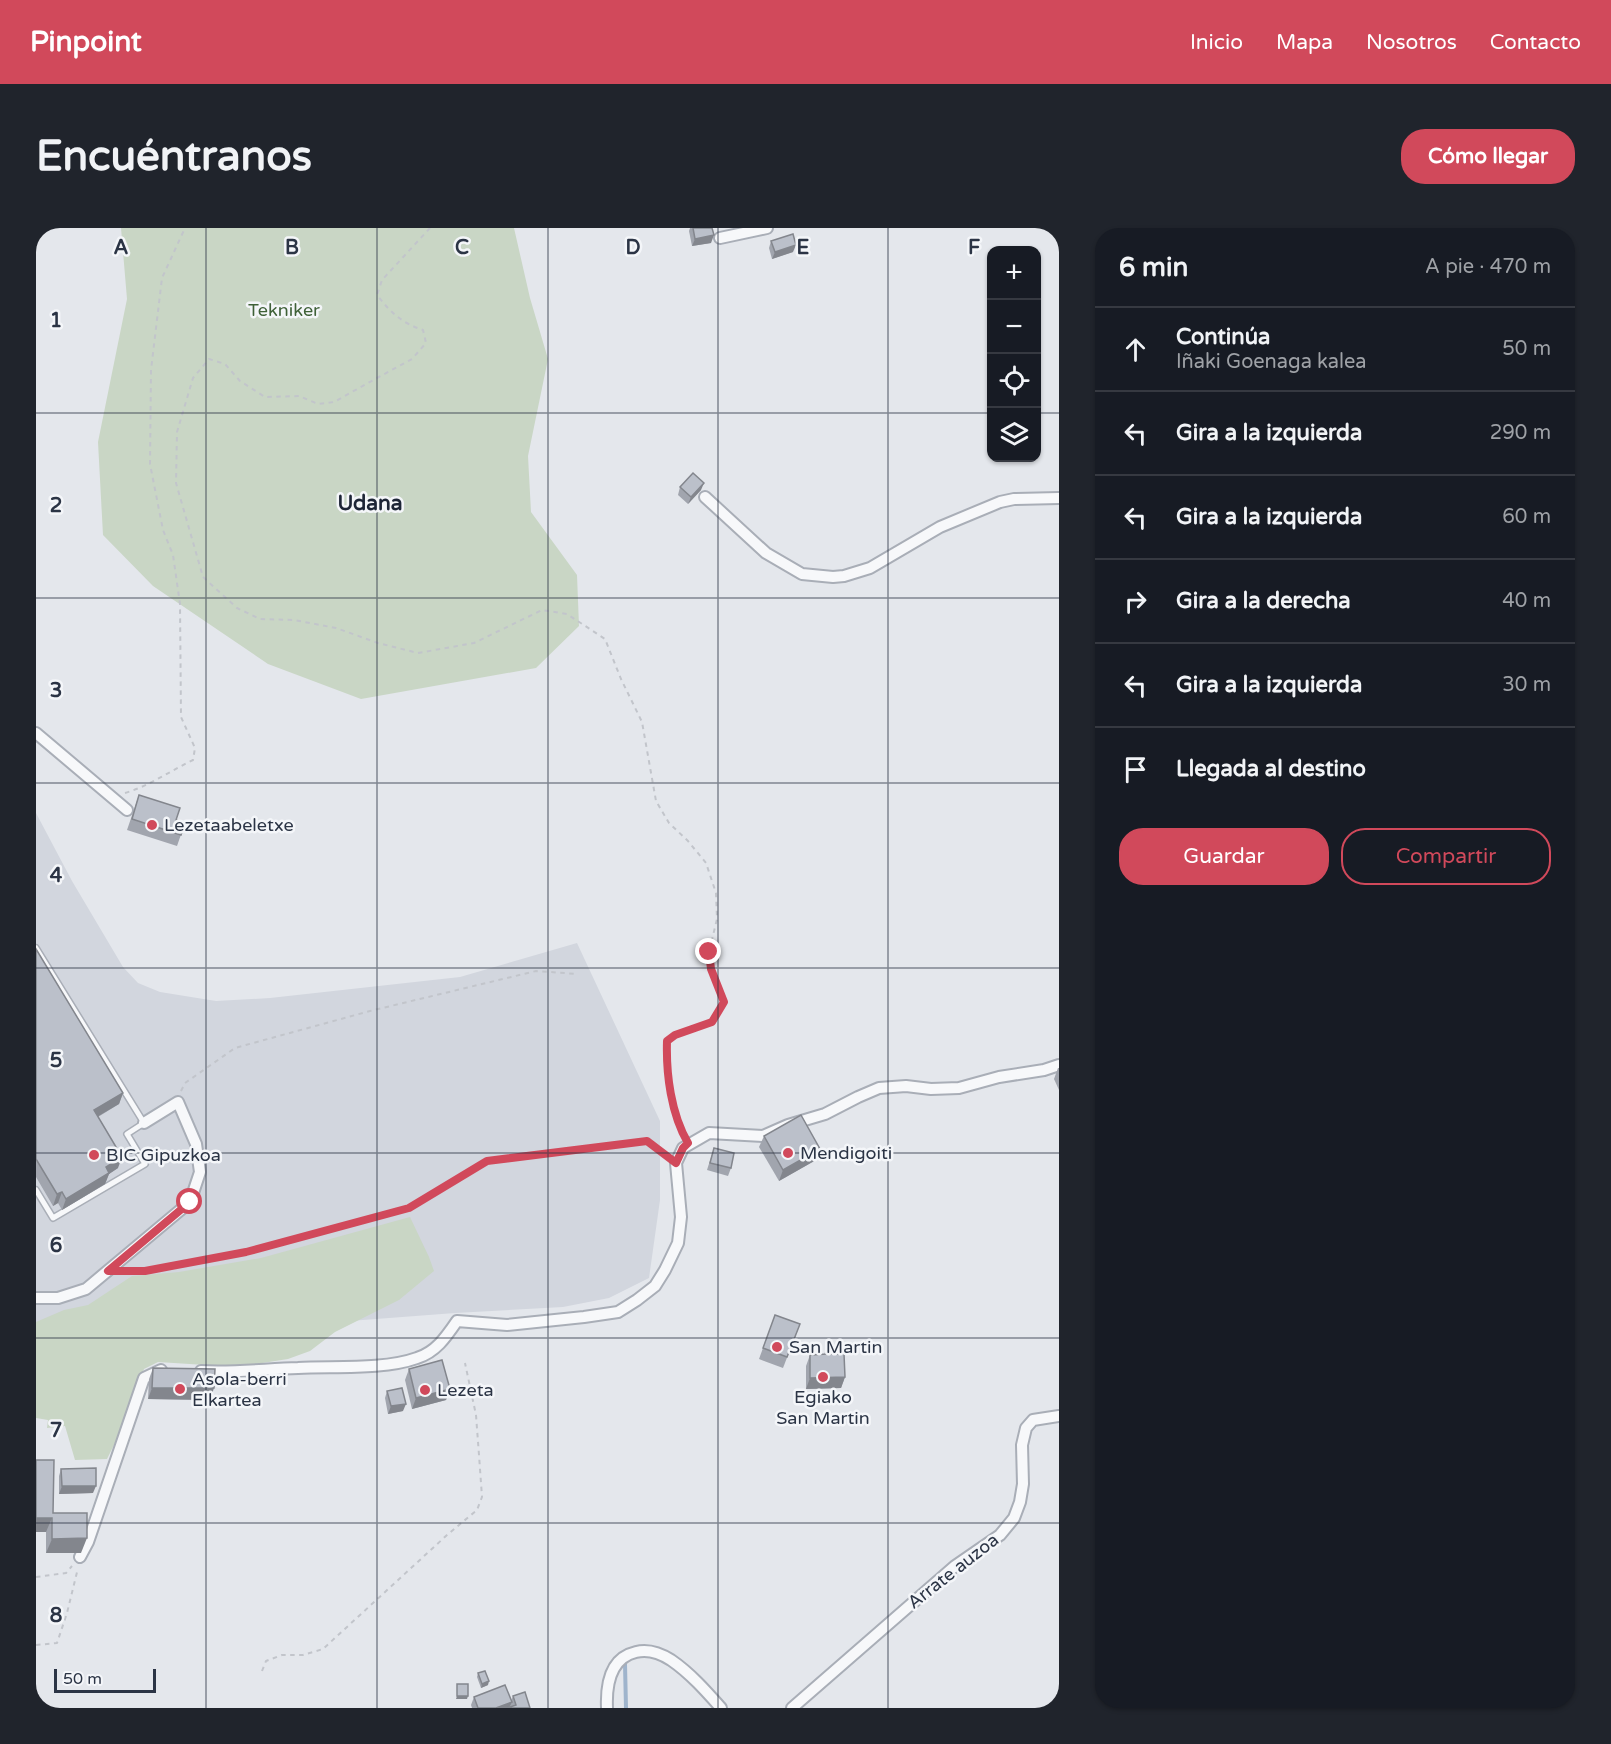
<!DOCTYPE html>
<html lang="es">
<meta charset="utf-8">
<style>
body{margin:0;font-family:"Varela Round",sans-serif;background:#20242c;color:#f1f3f6}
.controls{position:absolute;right:18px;top:18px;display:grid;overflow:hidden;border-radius:12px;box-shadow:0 2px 4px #0004}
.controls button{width:54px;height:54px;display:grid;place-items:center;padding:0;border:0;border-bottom:2px solid #363941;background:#171b24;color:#f1f3f6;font:30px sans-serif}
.scale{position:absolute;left:18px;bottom:15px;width:102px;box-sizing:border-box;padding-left:6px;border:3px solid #2b3445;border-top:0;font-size:16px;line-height:21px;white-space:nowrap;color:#2b3445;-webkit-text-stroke:4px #f4f6f9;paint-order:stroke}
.stop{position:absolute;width:18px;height:18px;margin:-14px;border:4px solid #d1495b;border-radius:50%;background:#fff}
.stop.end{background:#d1495b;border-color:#fff;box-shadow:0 2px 6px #0008}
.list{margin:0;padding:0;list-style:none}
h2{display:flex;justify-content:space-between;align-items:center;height:78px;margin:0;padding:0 24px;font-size:26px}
h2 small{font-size:20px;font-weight:400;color:#9ea1a6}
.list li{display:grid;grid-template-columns:39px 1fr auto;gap:18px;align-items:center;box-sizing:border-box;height:84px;padding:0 24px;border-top:2px solid #363941}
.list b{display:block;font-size:22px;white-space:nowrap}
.list p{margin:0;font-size:20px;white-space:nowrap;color:#9ea1a6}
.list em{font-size:20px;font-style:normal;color:#9ea1a6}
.actions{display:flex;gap:12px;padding:18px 24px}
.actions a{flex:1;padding:14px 0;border:2px solid #d1495b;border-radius:24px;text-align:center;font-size:21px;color:#d1495b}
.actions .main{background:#d1495b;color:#fff}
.icon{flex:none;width:33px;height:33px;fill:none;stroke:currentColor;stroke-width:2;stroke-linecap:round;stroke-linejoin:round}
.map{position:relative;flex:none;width:1023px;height:1480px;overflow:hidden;border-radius:24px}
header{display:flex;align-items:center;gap:36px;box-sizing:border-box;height:84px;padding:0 30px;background:#d1495b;color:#fff}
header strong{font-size:28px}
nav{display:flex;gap:33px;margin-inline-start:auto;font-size:21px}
.intro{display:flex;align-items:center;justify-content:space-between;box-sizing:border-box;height:144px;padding:0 36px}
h1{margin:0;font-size:42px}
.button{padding:15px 27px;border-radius:24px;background:#d1495b;color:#fff;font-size:21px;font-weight:700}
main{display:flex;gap:36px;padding:0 36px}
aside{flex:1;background:#171b24;border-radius:24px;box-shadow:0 2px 4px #0004}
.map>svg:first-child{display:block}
</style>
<header>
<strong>Pinpoint</strong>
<nav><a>Inicio</a><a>Mapa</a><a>Nosotros</a><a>Contacto</a></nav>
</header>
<div class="intro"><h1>Encuéntranos</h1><a class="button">Cómo llegar</a></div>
<main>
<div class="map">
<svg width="1023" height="1480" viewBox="0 0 1023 1480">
<rect width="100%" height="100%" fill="#e4e7ec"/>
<polygon fill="#d2d6de" points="0,585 36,653 87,739 102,755 124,764 180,773 234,770 424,749 541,715 624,893 624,972 613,1050 573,1070 527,1079 419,1085 170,1104 0,1102"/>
<g fill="#c9d6c5">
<polygon points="85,0 478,0 494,70 512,131 492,228 495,284 541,347 543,398 500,440 325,471 232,436 117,358 67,307 62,214 91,71"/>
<polygon points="374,989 393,1029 398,1043 363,1072 299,1104 274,1123 252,1131 220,1136 185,1138 122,1134 108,1141 88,1197 71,1231 39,1232 29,1198 11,1200 12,1192 0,1190 0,1094 28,1082 52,1077 96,1048 143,1044 225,1030"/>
</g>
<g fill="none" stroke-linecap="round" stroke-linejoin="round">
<polyline stroke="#9fb4cc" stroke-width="4" points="589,1436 590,1480"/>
<g stroke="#a9aeb7" stroke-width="8">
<polyline id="lane" points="0,720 108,895 91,906 109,936 17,990 0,962"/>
</g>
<g stroke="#a9aeb7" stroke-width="14">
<g id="street">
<polyline points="684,10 731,0"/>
<polyline points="669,269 730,325 766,346 797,349 808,348 834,340 904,299 964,274 978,271 1023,270"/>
<polyline points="0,505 91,582"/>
<polyline points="0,1070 22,1070 50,1061 154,974 164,944 160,916 142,874 108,895"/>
<path d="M 165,1143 C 197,1145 229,1141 262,1140 C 297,1138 348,1142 381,1130 C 400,1124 410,1109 421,1093 L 471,1097 L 548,1089 L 582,1084 L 601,1072 L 619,1058 L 629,1042 L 642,1015 L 645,989 L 640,935 L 647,920 L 673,905 L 727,908 L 752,897 L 789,886 L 822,869 L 843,860 L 870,858 L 895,861 L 923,860 L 963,849 L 1008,842 L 1023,837"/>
<polyline points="44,1329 52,1314 108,1150 125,1142"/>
<path d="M 571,1480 C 570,1457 574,1430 600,1424 C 612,1421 624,1425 635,1432 C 654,1445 670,1463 685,1480"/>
<polyline points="756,1480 919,1338 964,1307 978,1290 984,1274 987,1256 986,1217 990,1200 997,1192 1023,1188"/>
</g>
</g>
<g stroke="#c2c5cb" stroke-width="2" stroke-dasharray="4.5 4.5" stroke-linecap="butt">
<path d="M 394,0 L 346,52 L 341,67 C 355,85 366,95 387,102 L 390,115 L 376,131 L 341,150 L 298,174 L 282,176 L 263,168 L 229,169 L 204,153 L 189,136 L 173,131 L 157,150 L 141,204 L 140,255 L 167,349 L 201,380 L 224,391 L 258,392 L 300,400 L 342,415 L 382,425 L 438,415 L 506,382 L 531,386 L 569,411 L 585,451 L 606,494 L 620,573 L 633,595 L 652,613 L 670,635 L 680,665 L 681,691 L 673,724 L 675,741 L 688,774 L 677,794 L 639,807 L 631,813 L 630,835 L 643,899 L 646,905"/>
<path d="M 89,565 C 113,558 134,543 157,532 L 159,520 L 145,489 L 144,376 L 137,327 L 127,302 L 114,236 L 115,142 L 126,50 L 149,0"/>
<polyline points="145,863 149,855 199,820 334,783 500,743 541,746"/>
<polyline points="90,1043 109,1043 210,1024 373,980 451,933 611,913 631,928"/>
<polyline points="0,1349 30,1345 36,1338"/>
<polyline points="0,1417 21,1415 31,1385 42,1340"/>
<polyline points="226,1443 230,1433 246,1427 267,1427 287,1421 411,1307 441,1282 446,1269 443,1227 440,1187 429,1135"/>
</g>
<use href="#lane" stroke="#f7f8fa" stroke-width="5"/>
<use href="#street" stroke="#f7f8fa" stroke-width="10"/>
</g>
<g fill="#a1a5ae">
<polygon points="654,0 676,0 675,15 656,18 653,3"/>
<polygon points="735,13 757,24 736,31 733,20"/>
<polygon points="644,259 665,262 652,276 642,267"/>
<polygon points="103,567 140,592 149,595 141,618 91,602"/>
<polygon points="0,721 87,865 83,876 62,889 82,940 73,946 69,956 26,982 22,975 17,978 0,949"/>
<polygon points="1022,840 1023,840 1023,862 1018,851"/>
<polygon points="728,908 784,921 780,932 743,953 723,919"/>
<polygon points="678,920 695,940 692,948 671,942"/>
<polygon points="739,1087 764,1096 747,1140 723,1131"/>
<polygon points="791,1118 809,1149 805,1160 770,1161 770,1138 774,1127 788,1127"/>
<polygon points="117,1140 174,1172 112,1171 113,1151"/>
<polygon points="373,1141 414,1161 410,1172 376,1181 369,1152"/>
<polygon points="351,1163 367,1183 352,1186 349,1170"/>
<polygon points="25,1241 57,1265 23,1266 23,1248"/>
<polygon points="17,1285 45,1325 10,1325 10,1304 0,1304"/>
<polygon points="442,1445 452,1457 445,1460 441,1449"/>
<polygon points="477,1468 494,1480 436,1480 435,1477 438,1469 475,1473"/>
</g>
<g fill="#83868d">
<polygon points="678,7 675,15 656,18 659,11"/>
<polygon points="760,17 757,24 736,31 739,24"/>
<polygon points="668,255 665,262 652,276 655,269"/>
<polygon points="87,865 83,876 54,893 58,882"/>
<polygon points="784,921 780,932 743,953 747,942"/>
<polygon points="86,929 82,940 73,946 69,956 26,982 30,971 70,939"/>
<polygon points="26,964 22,975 17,978 21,966"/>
<polygon points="809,1149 805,1160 770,1161 774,1150"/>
<polygon points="116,1160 178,1160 174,1172 112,1171"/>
<polygon points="414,1161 410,1172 376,1181 380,1170"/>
<polygon points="370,1176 367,1183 352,1186 355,1178"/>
<polygon points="26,1258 60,1258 57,1265 23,1266"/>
<polygon points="0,1290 16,1290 10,1304 0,1304"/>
<polygon points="51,1310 45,1325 10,1325 16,1311"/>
<polygon points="453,1453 452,1457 445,1460 446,1456"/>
<polygon points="421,1468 432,1468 431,1471 420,1471"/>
<polygon points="476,1474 473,1480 460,1480"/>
</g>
<g fill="#bbc0ca" stroke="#83868d" stroke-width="1.5">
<polygon points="657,0 676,0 678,7 659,11"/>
<polygon points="757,6 760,17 739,24 735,13"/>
<polygon points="657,245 668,255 655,269 644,259"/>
<polygon points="103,567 144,580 140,592 149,595 145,607 96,591"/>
<polygon points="0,721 87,865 58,882 86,929 70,939 73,945 30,971 26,964 21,966 0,931"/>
<polygon points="765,887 784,921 747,942 728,908"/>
<polygon points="678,920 698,925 695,940 674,935"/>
<polygon points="739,1087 764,1096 751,1129 727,1120"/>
<polygon points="791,1118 796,1118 796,1126 808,1126 809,1149 774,1150 774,1127 791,1126"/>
<polygon points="406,1132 414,1161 380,1170 373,1141"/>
<polygon points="117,1140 179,1141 178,1160 116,1160"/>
<polygon points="366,1160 370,1176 355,1178 351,1163"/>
<polygon points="0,1232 18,1232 17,1285 51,1285 51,1310 16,1311 16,1290 0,1290"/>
<polygon points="60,1240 60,1258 26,1258 25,1241"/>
<polygon points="449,1443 453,1453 446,1456 442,1445"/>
<rect x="421" y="1456" width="11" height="12"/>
<polygon points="469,1457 476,1474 460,1480 442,1480 438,1469"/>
<polygon points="489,1464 494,1480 471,1480 480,1477 477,1468"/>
</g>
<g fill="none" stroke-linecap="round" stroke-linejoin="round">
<path stroke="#d1495b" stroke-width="8" d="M 154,974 L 72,1043 L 109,1043 L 210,1024 L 373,980 L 451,933 L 611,913 L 640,935 L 647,920 L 652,915 C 635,886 630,846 631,813 L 639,807 L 676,794 L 688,774 L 675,741 L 673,724"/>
</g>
<path fill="none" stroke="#2b3445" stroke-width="1.5" stroke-opacity="0.55" d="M 170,0 L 170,1480M 341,0 L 341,1480M 512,0 L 512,1480M 682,0 L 682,1480M 852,0 L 852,1480M 0,185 L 956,185M 1000,185 L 1023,185M 0,370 L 1023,370M 0,555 L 1023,555M 0,740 L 1023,740M 0,925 L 1023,925M 0,1110 L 1023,1110M 0,1295 L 1023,1295"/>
<g fill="#d1495b" stroke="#f4f6f9" stroke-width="2">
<circle cx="116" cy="597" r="6"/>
<circle cx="752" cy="925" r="6"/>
<circle cx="58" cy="927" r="6"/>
<circle cx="741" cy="1119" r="6"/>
<circle cx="787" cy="1149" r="6"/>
<circle cx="144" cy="1161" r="6"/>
<circle cx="389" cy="1162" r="6"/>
</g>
<g text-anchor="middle" stroke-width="5" stroke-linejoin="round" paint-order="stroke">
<g font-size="18" fill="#3f6138" stroke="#f4f6f9">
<text x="248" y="88">Tekniker</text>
</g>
<g font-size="18" fill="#2b3445" stroke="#f4f6f9" text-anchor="start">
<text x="128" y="603">Lezetaabeletxe</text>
<text x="764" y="931">Mendigoiti</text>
<text x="70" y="933">BIC Gipuzkoa</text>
<text x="753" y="1125">San Martin</text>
<text x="156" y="1157">Asola-berri<tspan x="156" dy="21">Elkartea</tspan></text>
<text x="401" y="1168">Lezeta</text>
<text x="787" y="1175" text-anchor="middle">Egiako<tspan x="787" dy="21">San Martin</tspan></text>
</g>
<g font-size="18" fill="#2b3445" stroke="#f4f6f9">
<text transform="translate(917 1343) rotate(-38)" y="6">Arrate auzoa</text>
</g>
<g font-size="21" font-weight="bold" fill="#1d2536" stroke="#f4f6f9">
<text x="334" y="282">Udana</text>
</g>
</g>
<g font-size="20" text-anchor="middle" font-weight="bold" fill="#2b3445" stroke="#f4f6f9" stroke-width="5" stroke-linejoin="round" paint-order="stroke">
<text x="85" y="26">A</text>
<text x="256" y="26">B</text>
<text x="426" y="26">C</text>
<text x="597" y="26">D</text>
<text x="767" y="26">E</text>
<text x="938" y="26">F</text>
<text x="20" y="99">1</text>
<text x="20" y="284">2</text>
<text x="20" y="469">3</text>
<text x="20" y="654">4</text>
<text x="20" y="839">5</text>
<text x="20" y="1024">6</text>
<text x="20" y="1209">7</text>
<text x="20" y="1394">8</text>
</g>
</svg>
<div class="controls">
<button>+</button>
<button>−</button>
<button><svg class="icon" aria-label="locate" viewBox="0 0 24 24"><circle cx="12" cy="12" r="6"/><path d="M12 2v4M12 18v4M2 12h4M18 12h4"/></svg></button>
<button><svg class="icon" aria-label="layers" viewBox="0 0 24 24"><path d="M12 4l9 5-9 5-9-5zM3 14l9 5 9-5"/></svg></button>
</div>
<div class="scale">50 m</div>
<div class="stop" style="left:154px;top:974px"></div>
<div class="stop end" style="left:673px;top:724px"></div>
</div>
<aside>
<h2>6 min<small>A pie · 470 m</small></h2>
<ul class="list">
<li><svg class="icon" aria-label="ahead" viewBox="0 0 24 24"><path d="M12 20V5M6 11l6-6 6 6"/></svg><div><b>Continúa</b><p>Iñaki Goenaga kalea</p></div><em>50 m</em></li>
<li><svg class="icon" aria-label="left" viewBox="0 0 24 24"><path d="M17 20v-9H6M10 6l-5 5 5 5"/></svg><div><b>Gira a la izquierda</b></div><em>290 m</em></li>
<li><svg class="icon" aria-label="left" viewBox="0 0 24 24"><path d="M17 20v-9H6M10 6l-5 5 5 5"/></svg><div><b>Gira a la izquierda</b></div><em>60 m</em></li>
<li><svg class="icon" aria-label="right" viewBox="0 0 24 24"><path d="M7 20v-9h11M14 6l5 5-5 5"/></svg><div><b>Gira a la derecha</b></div><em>40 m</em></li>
<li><svg class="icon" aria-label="left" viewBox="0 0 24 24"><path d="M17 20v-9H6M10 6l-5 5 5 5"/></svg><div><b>Gira a la izquierda</b></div><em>30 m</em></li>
<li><svg class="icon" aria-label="arrive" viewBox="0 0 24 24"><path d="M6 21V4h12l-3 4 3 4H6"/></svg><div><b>Llegada al destino</b></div></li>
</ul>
<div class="actions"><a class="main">Guardar</a><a>Compartir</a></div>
</aside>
</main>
